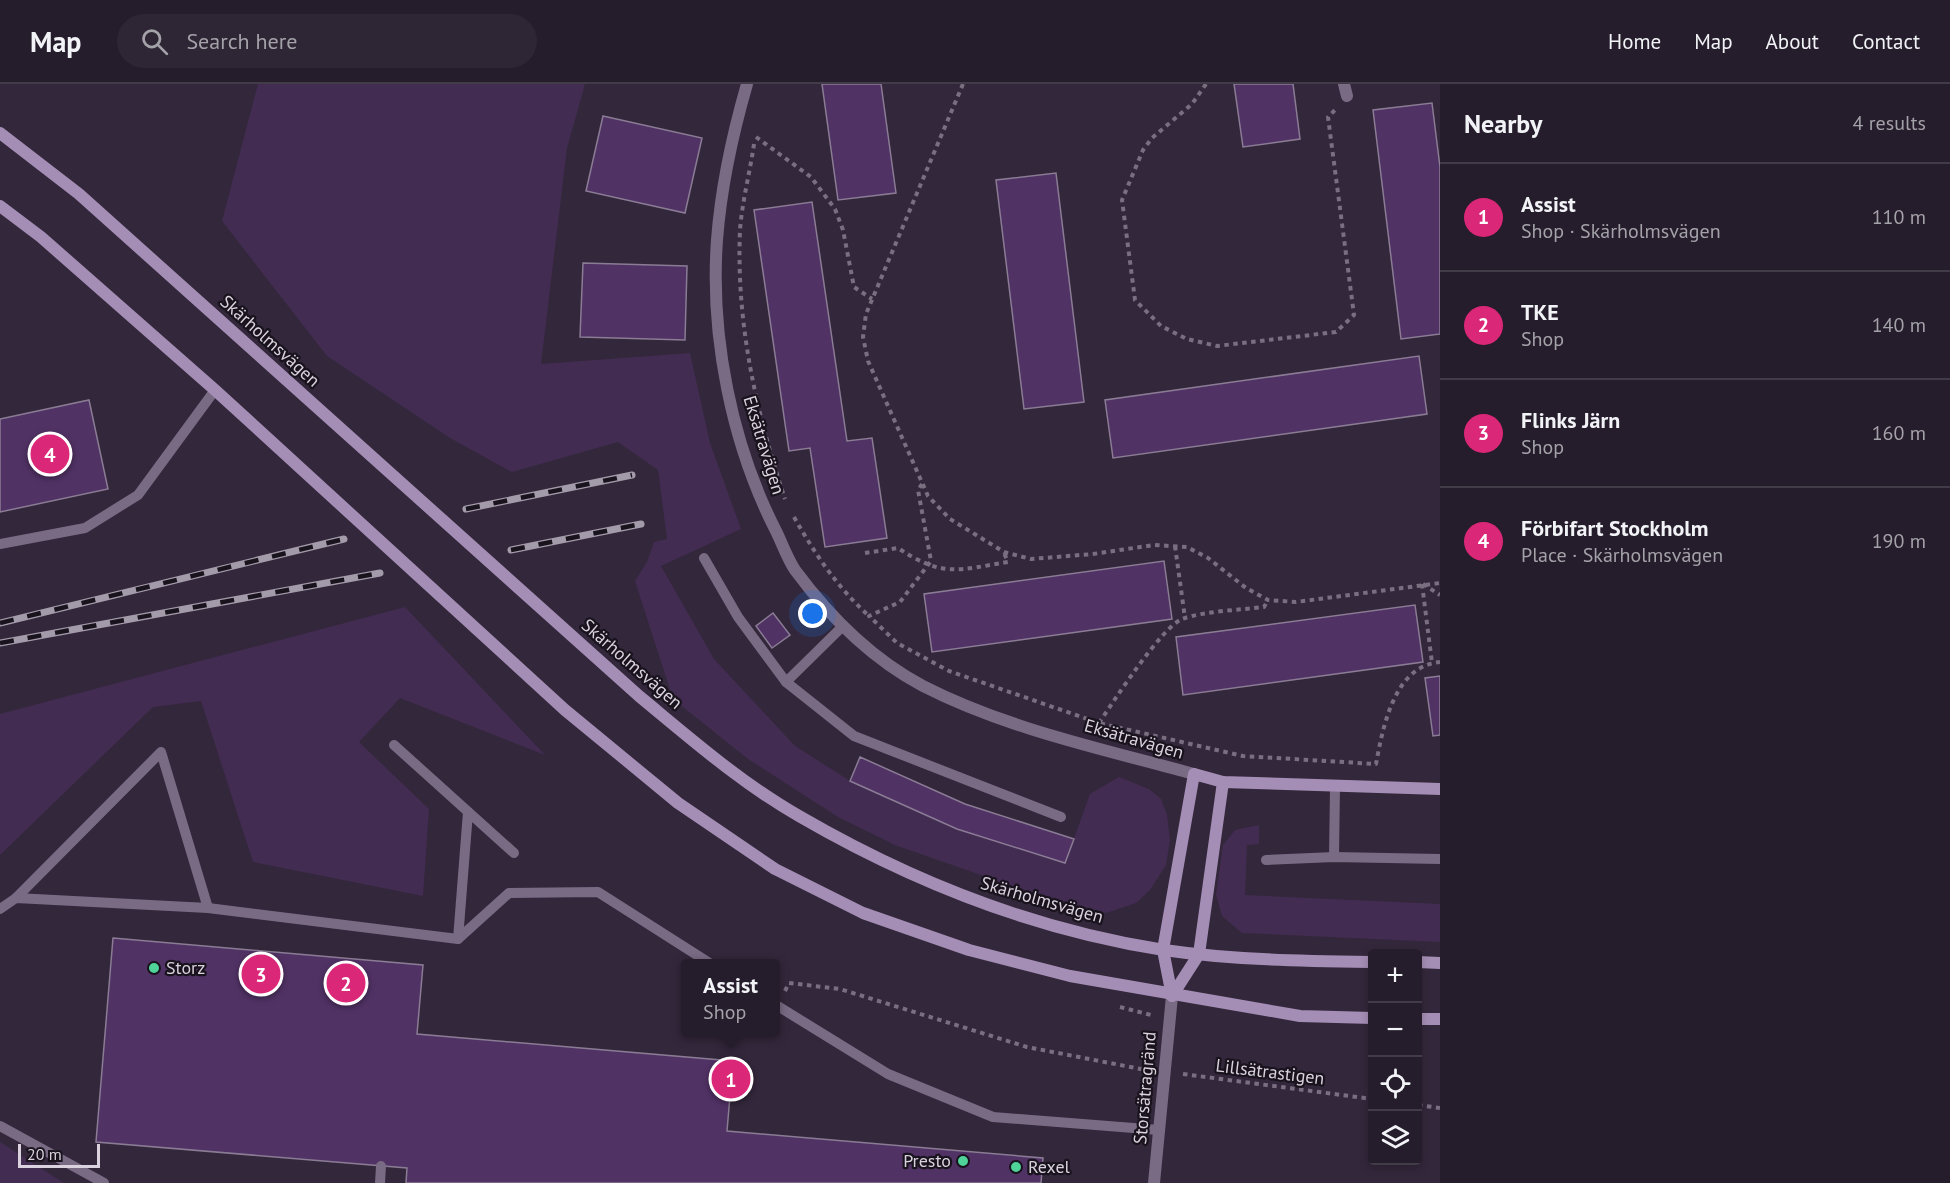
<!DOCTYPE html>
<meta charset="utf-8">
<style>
body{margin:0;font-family:"PT Sans",sans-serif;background:#2e2634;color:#f1f3f6}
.controls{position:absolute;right:18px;bottom:18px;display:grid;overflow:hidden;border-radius:6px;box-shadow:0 3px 9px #0003}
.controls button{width:54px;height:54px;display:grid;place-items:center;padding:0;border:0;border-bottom:2px solid #423b48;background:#261d2c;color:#f1f3f6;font:30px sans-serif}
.scale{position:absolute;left:18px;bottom:15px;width:82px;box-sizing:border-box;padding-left:6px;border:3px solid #dad2df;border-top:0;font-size:16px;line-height:21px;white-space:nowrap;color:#dad2df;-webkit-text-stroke:4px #18131c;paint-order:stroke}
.you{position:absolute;left:813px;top:530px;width:21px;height:21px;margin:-15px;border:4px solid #fff;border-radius:50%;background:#1a73e8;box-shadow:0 0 0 9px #1a73e833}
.badge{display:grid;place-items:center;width:39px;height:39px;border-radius:50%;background:#db2777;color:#fff;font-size:20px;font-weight:700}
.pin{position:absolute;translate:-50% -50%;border:3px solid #fff;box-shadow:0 2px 6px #0006}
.popup{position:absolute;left:681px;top:875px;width:99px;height:78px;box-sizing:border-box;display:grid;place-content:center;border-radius:6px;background:#261d2c;filter:drop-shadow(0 2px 4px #0005);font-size:20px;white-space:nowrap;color:#a4a2a9}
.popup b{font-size:22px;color:#f1f3f6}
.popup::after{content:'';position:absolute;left:50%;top:100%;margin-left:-12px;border:12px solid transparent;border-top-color:#261d2c}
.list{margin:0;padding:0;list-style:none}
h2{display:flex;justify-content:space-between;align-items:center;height:78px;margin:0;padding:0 24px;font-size:26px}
h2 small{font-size:20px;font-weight:400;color:#a4a2a9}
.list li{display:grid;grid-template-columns:39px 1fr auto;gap:18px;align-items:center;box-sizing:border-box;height:108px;padding:0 24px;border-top:2px solid #423b48}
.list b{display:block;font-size:22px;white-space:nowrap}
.list p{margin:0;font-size:20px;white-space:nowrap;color:#a4a2a9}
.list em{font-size:20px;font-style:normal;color:#a4a2a9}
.icon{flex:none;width:33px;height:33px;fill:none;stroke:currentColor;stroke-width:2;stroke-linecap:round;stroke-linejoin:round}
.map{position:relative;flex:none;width:1440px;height:1099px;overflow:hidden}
header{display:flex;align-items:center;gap:36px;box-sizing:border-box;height:84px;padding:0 30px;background:#261d2c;border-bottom:2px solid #423b48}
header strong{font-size:28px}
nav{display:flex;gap:33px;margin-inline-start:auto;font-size:21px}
.search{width:420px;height:54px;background:#2e2634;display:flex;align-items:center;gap:15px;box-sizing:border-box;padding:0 21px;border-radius:33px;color:#a4a2a9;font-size:22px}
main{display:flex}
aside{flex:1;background:#261d2c}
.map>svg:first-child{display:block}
</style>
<header>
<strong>Map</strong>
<div class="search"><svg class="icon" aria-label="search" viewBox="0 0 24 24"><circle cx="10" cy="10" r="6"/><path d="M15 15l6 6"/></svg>Search here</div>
<nav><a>Home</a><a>Map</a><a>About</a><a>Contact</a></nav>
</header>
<main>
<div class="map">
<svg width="1440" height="1099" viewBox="0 0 1440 1099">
<rect width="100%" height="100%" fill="#33273b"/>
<g fill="#432c52">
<polygon points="258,0 585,0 567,64 541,280 690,269 710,359 741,445 661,482 714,575 795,662 850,697 1065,779 1090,710 1119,693 1149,705 1161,715 1167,731 1170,756 1166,781 1150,806 1136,819 1106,829 1021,805 895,761 838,733 748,675 673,615 635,497 647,478 654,458 667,455 658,386 618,358 512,388 450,354 327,272 222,137"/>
<polygon points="405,523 545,671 400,614 359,658 429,725 423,812 253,778 201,617 153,623 0,771 0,630"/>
<polygon points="1259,741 1259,760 1247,761 1245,811 1440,820 1440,858 1242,849 1222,832 1216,811 1223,761 1235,746"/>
<polygon points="0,1058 64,1099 0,1099"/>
</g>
<g fill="#513265" stroke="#8a7c94" stroke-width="1.5">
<polygon points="822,0 881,0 896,109 838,116"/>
<polygon points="1234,0 1293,0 1300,55 1243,63"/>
<polygon points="1432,19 1440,83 1440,250 1401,255 1373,26"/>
<polygon points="603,32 702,54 685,129 586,107"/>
<polygon points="1056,89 1084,318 1024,325 996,96"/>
<polygon points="812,118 847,357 872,354 887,454 825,463 810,364 789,367 754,126"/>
<polygon points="583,179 687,182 685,256 580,253"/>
<polygon points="1419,272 1427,330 1113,374 1105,316"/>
<polygon points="89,316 108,405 0,428 0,335"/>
<polygon points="1164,477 1172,535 932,568 924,510"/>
<polygon points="1415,521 1423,578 1183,611 1176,553"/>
<polygon points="773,529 790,551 772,564 756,542"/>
<polygon points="1440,592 1440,651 1433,652 1425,594"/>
<polygon points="860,673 965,720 1074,755 1065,779 957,745 850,697"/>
<polygon points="113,854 423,881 417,950 733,977 727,1047 1043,1074 1041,1099 406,1099 407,1084 96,1058"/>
</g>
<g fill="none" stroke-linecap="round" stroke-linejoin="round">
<g stroke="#796f80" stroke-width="4" stroke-dasharray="4.5 4.5" stroke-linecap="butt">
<polyline points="963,0 866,230 863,253 868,277 928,412 950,435 1004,468 1031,475 1093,470 1154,461 1187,463 1208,474 1246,504 1268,516 1296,518 1440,499"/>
<polyline points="1206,0 1192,20 1152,54 1143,66 1122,116 1135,216 1161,242 1187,255 1217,262 1336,248 1354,231 1328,33 1336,25"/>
<polyline points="756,53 811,93 835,125 843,146 854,203 872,215"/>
<path d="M 754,60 C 750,88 742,118 740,146 C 736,239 756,328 785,415"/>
<path d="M 922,400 L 918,406 L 931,477 L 900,518 L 869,532 L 897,559 L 949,587 L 1099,639 L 1243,672 L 1376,680 C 1383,643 1394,582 1440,578"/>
<path d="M 794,433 C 815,470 837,503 869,532"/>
<polyline points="1175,462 1185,534"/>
<path d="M 865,469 L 898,464 C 943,494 958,486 1008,478 L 1004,469"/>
<polyline points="1422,500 1432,579"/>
<polyline points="1423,500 1440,511"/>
<path d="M 1099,639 C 1113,618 1161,544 1182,535 C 1204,527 1240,526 1264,523 L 1268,516"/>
<polyline points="785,907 789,899 840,905 1027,963 1146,986"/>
<polyline points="1120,923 1151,931"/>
<polyline points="1183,990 1372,1015"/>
<polyline points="1418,1021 1440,1024"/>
</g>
<g stroke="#796b84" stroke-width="10">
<polyline points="0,460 85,444 138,411 215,306"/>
<polyline points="704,474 738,533 786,598 854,652 1061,733"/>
<polyline points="786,598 842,543"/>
<polyline points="394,661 514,769"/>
<polyline points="1334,773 1335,703"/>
<polyline points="1266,776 1334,773 1440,775"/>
<polyline points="16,814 161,668 208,824"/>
<polyline points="0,825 16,814 208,824 458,855 509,809 598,808 711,880"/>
<polyline points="458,855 468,728"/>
<polyline points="776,921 888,990 993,1033 1159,1046"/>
<polyline points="0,1042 104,1099"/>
<polyline points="380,1099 381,1082"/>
</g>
<g stroke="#796b84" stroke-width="12">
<path d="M 747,0 C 732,52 721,103 717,156 C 710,253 732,361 776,447 C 782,459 787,474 795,486 C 829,532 872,575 923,602 C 1007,645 1103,665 1194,690"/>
<polyline points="1344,0 1347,12"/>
<polyline points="1154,1099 1172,912"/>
</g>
<g stroke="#a58eb5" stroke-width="12">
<path d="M 0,49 L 79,110 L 639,612 C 690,654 741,699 799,732 C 911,797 1035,846 1164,866 C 1232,876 1303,877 1372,878"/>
<polyline points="0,122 41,153 215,306 565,626 678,719 775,785 863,829 969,866 1070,892 1300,932 1372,934"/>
<polyline points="1418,878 1440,879"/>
<polyline points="1172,912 1163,866 1194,690 1223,698 1440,705"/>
<polyline points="1172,912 1199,870 1223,698"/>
<polyline points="1418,935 1440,935"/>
</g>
<g stroke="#a49baa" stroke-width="7">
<g id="rail">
<polyline points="466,425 632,391"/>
<polyline points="511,466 641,440"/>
<polyline points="0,539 344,455"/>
<polyline points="0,559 380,489"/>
</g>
</g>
<use href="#rail" stroke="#18131c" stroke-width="4.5" stroke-dasharray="14" stroke-linecap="butt"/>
</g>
<g fill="#4fd399" stroke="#18131c" stroke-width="2">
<circle cx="154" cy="884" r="6"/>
<circle cx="963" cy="1077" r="6"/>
<circle cx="1016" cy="1083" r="6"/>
</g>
<g text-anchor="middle" stroke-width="4.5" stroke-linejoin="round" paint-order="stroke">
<g font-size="18" fill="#dad2df" stroke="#18131c">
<text transform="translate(270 257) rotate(42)" y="6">Skärholmsvägen</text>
<text transform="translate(764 361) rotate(73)" y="6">Eksätravägen</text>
<text transform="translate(632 580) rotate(41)" y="6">Skärholmsvägen</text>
<text transform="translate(1134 655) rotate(16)" y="6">Eksätravägen</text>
<text transform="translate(1042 816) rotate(16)" y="6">Skärholmsvägen</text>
<text transform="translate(1270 988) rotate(7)" y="6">Lillsätrastigen</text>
<text transform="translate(1145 1004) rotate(-85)" y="6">Storsätragränd</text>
</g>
<g font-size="18" fill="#dad2df" stroke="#18131c" text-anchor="start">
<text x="166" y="890">Storz</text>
<text x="951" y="1083" text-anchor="end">Presto</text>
<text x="1028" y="1089">Rexel</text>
</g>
</g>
</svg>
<div class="controls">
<button>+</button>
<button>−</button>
<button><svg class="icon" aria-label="locate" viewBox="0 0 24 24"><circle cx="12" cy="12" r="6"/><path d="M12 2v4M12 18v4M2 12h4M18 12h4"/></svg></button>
<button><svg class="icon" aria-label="layers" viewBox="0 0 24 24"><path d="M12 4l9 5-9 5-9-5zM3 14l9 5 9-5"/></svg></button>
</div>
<div class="scale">20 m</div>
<div class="you"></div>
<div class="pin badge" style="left:731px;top:995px">1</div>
<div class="popup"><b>Assist</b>Shop</div>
<div class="pin badge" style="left:346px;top:899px">2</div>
<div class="pin badge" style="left:261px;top:890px">3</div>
<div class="pin badge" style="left:50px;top:370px">4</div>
</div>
<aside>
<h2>Nearby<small>4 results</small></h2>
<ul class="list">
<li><span class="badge">1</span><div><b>Assist</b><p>Shop · Skärholmsvägen</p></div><em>110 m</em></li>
<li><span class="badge">2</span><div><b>TKE</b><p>Shop</p></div><em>140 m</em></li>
<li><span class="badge">3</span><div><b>Flinks Järn</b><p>Shop</p></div><em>160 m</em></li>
<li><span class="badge">4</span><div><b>Förbifart Stockholm</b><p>Place · Skärholmsvägen</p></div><em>190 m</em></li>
</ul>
</aside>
</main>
